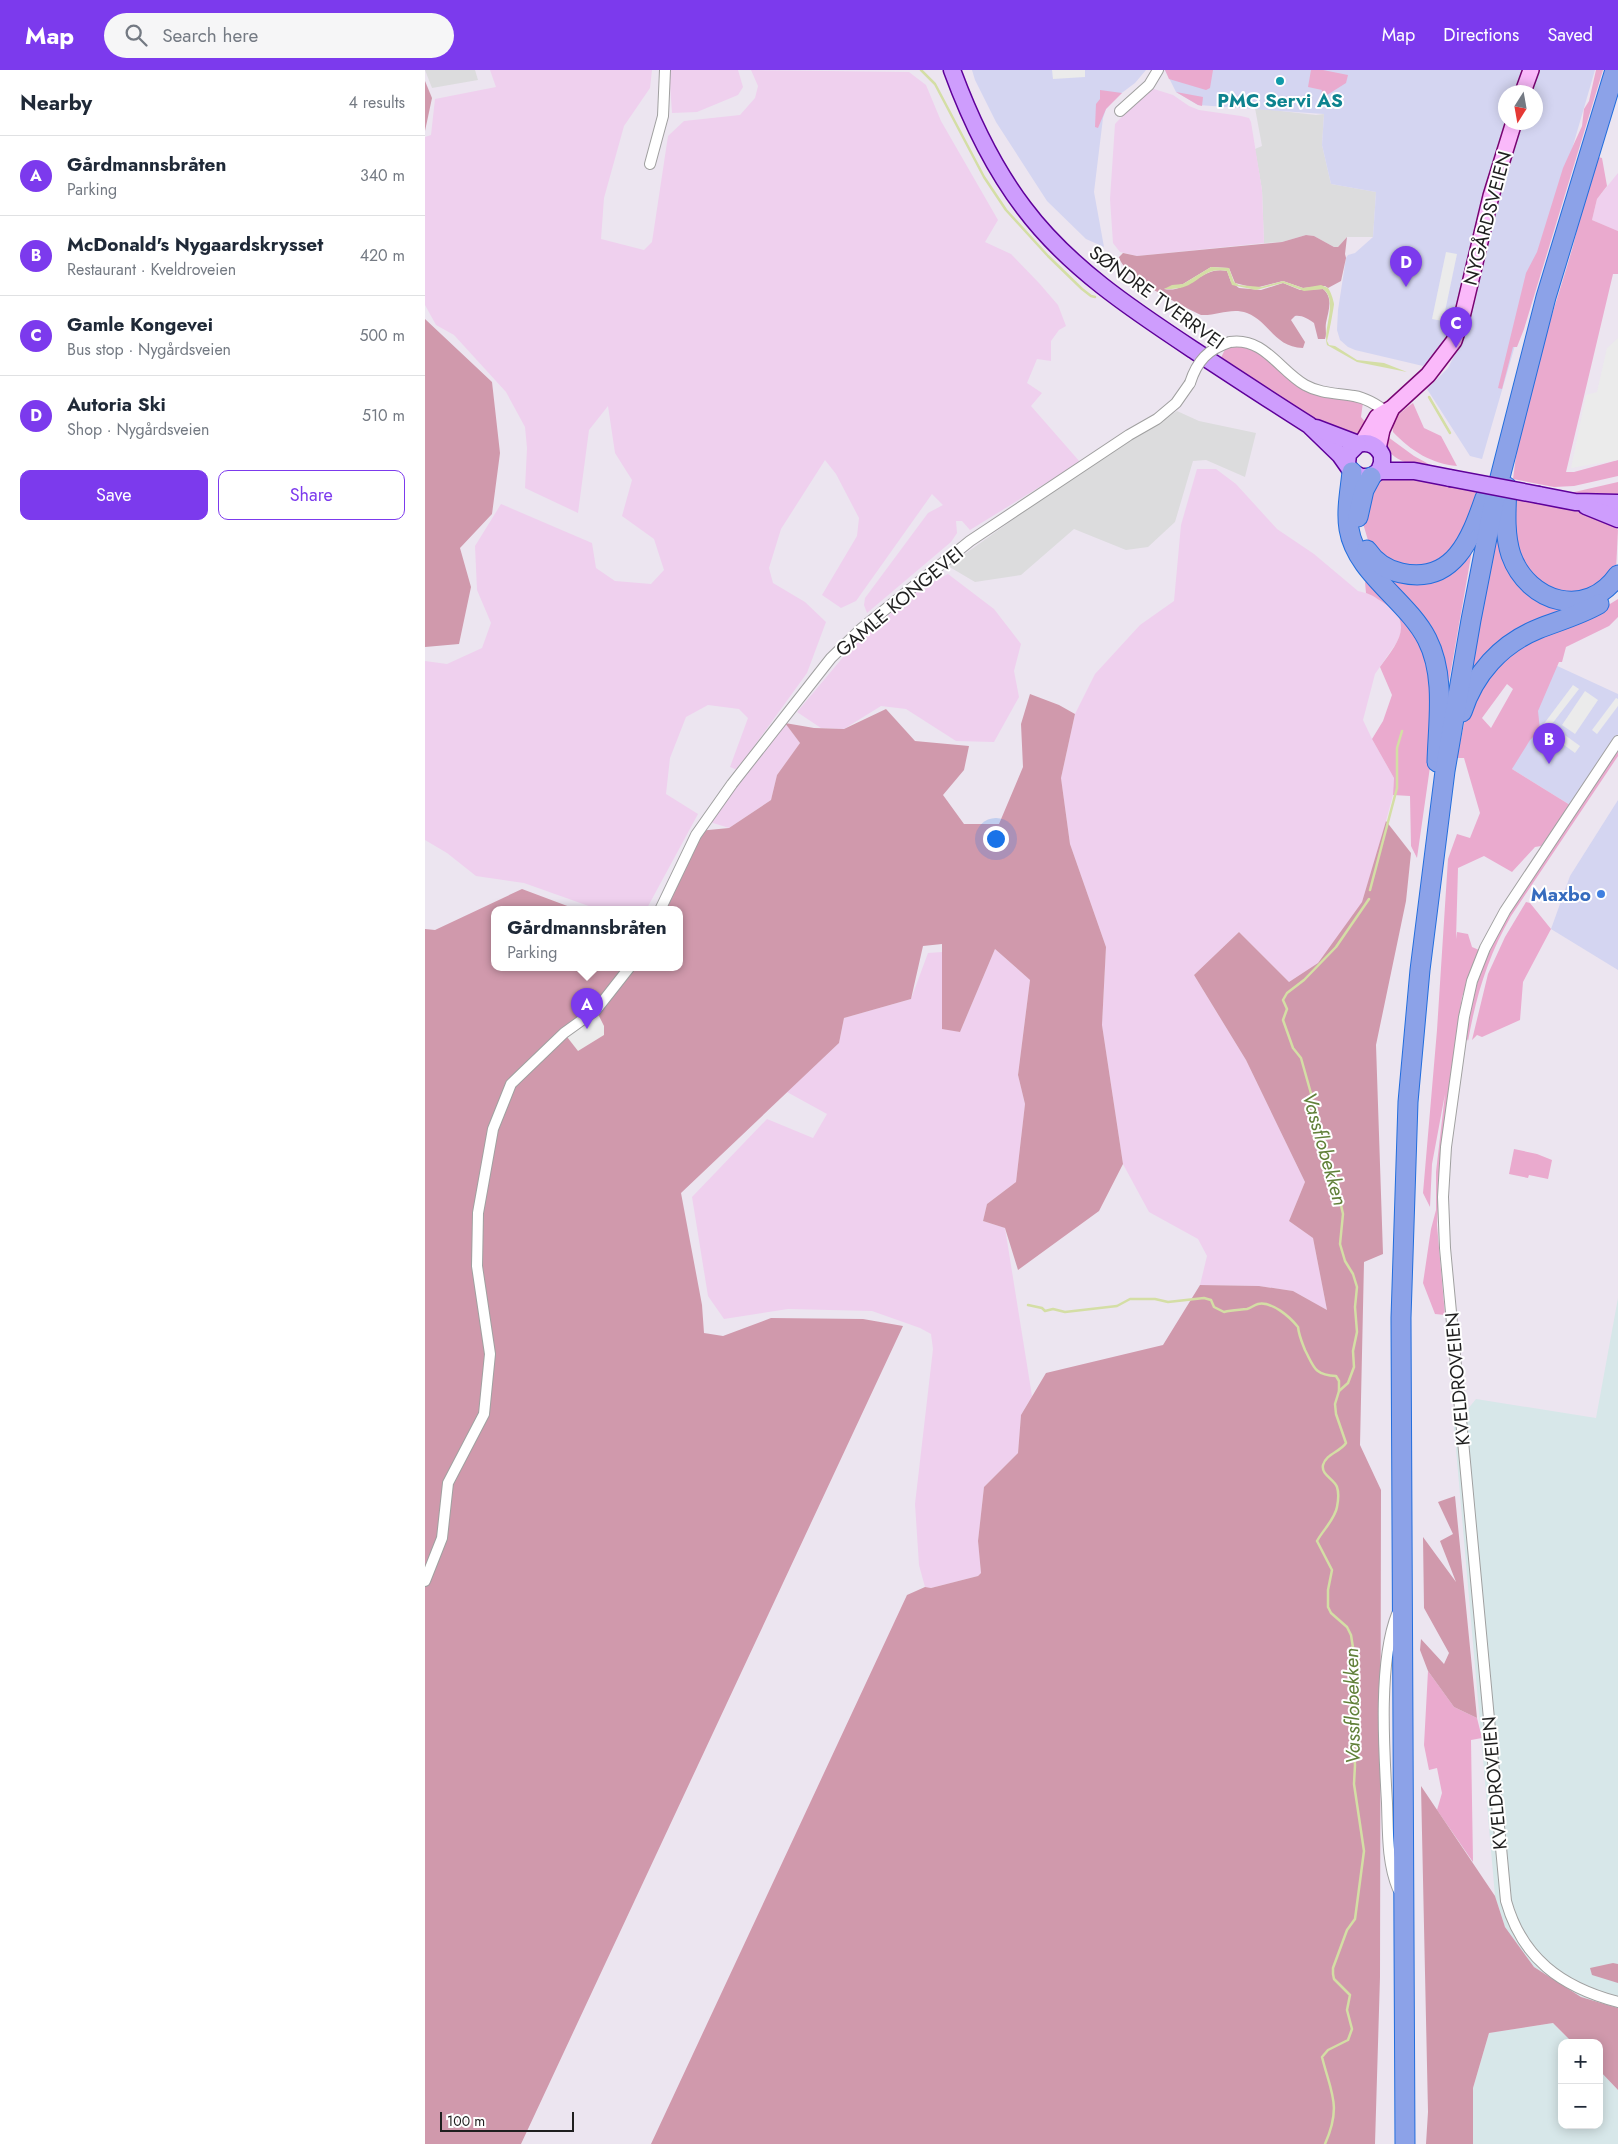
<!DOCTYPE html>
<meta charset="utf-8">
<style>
body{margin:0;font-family:Jost,sans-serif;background:#f6f6f7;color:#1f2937}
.controls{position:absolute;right:15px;bottom:15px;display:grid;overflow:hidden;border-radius:10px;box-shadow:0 2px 12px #0003}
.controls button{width:45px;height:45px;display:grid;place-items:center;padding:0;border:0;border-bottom:1px solid #e0e1e3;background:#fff;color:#1f2937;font:25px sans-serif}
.compass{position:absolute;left:1073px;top:15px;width:45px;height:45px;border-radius:50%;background:#fff;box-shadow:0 2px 12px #0003;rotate:191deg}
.scale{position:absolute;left:15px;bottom:12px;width:134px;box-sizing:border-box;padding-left:5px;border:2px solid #1f1f1f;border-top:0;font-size:14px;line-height:18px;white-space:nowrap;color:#1f1f1f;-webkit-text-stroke:4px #fff;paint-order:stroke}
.you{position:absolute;left:570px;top:768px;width:18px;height:18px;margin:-12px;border:4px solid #fff;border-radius:50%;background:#1a73e8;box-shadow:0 0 0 8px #1a73e833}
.badge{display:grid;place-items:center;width:32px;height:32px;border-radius:50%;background:#7c3aed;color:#fff;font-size:16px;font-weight:700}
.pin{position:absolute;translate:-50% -41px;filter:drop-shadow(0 1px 2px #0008)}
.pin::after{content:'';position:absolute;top:26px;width:18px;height:15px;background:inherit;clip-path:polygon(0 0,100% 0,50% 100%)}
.popup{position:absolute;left:66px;top:836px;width:192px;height:65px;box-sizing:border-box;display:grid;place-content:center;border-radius:10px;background:#fff;filter:drop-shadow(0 1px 4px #0005);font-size:16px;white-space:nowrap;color:#747a83}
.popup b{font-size:19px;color:#1f2937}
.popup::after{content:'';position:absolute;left:50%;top:100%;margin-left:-10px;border:10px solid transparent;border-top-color:#fff}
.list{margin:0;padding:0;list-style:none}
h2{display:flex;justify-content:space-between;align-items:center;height:65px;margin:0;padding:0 20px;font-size:21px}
h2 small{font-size:16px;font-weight:400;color:#747a83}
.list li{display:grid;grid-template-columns:32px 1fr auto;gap:15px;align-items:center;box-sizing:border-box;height:80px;padding:0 20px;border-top:1px solid #e0e1e3}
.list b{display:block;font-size:19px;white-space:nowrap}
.list p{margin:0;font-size:16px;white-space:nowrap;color:#747a83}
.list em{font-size:16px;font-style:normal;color:#747a83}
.actions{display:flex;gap:10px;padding:15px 20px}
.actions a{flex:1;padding:11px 0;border:1px solid #7c3aed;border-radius:10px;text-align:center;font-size:18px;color:#7c3aed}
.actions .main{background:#7c3aed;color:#fff}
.icon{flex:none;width:28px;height:28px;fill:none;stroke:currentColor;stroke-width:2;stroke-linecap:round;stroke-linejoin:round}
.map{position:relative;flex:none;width:1193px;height:2074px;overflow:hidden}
header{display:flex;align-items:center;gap:30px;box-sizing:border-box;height:70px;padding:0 25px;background:#7c3aed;color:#fff}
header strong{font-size:24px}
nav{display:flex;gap:28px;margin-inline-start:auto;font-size:18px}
.search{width:350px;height:45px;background:#f6f6f7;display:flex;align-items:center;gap:12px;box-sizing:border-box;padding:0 18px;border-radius:28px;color:#747a83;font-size:19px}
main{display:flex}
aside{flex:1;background:#fff}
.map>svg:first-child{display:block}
</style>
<header>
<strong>Map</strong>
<div class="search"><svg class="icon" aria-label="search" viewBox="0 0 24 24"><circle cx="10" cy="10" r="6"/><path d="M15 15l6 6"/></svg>Search here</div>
<nav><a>Map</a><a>Directions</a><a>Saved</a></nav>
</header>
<main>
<aside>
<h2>Nearby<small>4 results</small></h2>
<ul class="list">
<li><span class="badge">A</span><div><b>Gårdmannsbråten</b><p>Parking</p></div><em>340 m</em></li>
<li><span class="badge">B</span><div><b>McDonald's Nygaardskrysset</b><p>Restaurant · Kveldroveien</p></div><em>420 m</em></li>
<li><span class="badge">C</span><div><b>Gamle Kongevei</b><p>Bus stop · Nygårdsveien</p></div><em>500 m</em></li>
<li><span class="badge">D</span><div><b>Autoria Ski</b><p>Shop · Nygårdsveien</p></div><em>510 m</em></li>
</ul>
<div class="actions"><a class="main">Save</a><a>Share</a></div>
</aside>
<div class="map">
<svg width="1193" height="2074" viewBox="0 0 1193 2074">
<rect width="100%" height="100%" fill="#ece5f0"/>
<g fill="#dcdcdd">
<polygon points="0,0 50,0 53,10 7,18"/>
<polygon points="830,38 891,45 899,44 897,75 906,114 951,122 948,167 922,167 913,177 909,177 889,166 881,165 857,172 839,173 837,120 830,79 837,76"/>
<polygon points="752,341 774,351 831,363 820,407 781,390 768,391 750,452 723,477 701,480 649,459 596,505 550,512 523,496 639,413"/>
</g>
<g fill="#d4d5f1">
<polygon points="547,0 721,0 710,13 690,28 681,39 678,48 669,122 679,177 661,169 622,131 571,52 550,10"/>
<polygon points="740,0 1099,0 1090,22 1080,22 1081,53 1026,260 1015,277 998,296 930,280 923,277 915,270 912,260 913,240 921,188 923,185 930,183 948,167 951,122 906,114 897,75 899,44 773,35 751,22"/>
<polygon points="1112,0 1170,0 1057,389 1045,386 1002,319 1023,298 1034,276 1083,88 1095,53 1110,52 1110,22 1105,22"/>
<polygon points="1128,594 1193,624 1193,664 1145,735 1087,699"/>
<polygon points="1193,730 1193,900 1126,859 1145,806"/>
</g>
<g fill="#d7e7e9">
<polygon points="1193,1228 1193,1938 1156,1927 1109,1897 1080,1857 1070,1826 1029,1356 1051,1329 1171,1348"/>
<polygon points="1128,1953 1148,1973 1137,1973 1137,2055 1174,2055 1174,2000 1193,2020 1193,2074 1048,2074 1048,2018 1064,1963"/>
</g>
<g fill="#efd0ee">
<polygon points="65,0 227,0 225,18 199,56 179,128 176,169 219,180 227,172 243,66 259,51 315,45 330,28 333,16 326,0 484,2 501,15 516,51 573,150 560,172 586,184 614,213 633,235 641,256 634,260 626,271 626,291 612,289 602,313 617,323 606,336 655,392 545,460 537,451 531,451 532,463 526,472 442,543 439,535 440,528 503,443 518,435 507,424 431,531 416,538 397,525 432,466 434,448 411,404 400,390 356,459 344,498 348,513 380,532 401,552 382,603 312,700 305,697 323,648 314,639 283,635 261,647 245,688 241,724 273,744 221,840 175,840 99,813 51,806 22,783 0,770 0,591 22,594 57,578 66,553 52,520 50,476 76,434 167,473 171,498 190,511 226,514 239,500 229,469 197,446 207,410 190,383 183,336 164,360 153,443 100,418 102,378 100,357 81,322 29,265 11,255 0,235 0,67 6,65 10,29 71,17"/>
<polygon points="244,0 313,0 318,17 313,25 272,42 247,43"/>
<polygon points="729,19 748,25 764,36 774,40 816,46 824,48 826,52 837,120 839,173 712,186 695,182 688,173 685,129 690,54 710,33 725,20"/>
<polygon points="1193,103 1193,161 1167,150 1172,129"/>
<polygon points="772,399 791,399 811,414 852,459 889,484 933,521 948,525 969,540 975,551 977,560 972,572 950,604 938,650 947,669 969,708 968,725 961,751 937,832 893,893 864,912 814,862 769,905 821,990 880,1112 864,1151 888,1168 902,1240 868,1221 834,1216 775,1215 782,1186 773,1169 724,1142 698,1094 677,955 681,877 645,774 636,708 650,644 670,604 715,555 749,531 756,455"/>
<polygon points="523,504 569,539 596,574 589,601 594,627 569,672 531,671 481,639 456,636 419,659 396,658 372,642 430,573 494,520"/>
<polygon points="360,653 375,673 352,705 346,730 304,758 285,752"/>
<polygon points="570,879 605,910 593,1005 600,1034 591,1112 562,1134 558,1151 580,1158 607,1326 596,1345 593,1383 559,1417 553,1471 556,1503 553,1506 506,1518 500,1517 494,1495 490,1434 508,1279 506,1264 495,1258 447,1241 363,1239 299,1249 283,1226 267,1127 342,1049 388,1068 402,1044 362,1022 414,973 419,948 486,929 503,883 517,882 517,958 535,962"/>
</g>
<g fill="#eaaace" fill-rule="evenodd">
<polygon points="740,0 788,0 785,18 781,20 744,9"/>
<polygon points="886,0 898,0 923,5 921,13 902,25 896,26 897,20 883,17"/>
<polygon points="1171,0 1178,0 1099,259 1092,277 1088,277 1077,319 1073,318 1101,203 1112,182 1138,98 1157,56 1159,39 1164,31"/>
<polygon points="675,20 697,23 681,39 673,58 670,57 671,34 675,29"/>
<polygon points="751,22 778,27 777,36 773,35"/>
<path d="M 1169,86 L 1177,88 L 1182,116 L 1172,129 L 1167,150 L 1193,161 L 1193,204 L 1188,204 L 1141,402 L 1149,402 L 1193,390 L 1193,406 L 1149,416 L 1129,417 L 1088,409 C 1097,329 1126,252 1148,176 C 1156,146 1160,116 1169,86 Z"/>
<polygon points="809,275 834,281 878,320 898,327 938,332 936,347 942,354 934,366 887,349 795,290 801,277"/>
<path d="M 988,333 L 999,358 L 1016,366 L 1032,396 C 1007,394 986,381 968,362 C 967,348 977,341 988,333 Z"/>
<path d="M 963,367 L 989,386 L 1011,398 C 992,395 964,394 960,371 Z"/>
<polygon points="975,408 1024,414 1055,420 1042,464 1010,497 977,499 945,477 937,450 948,415 958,410"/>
<polygon points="1193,412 1193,428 1179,430 1145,423"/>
<polygon points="1075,425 1087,497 1155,536 1129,550 1038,622"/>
<polygon points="1084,426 1175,446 1189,455 1193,460 1191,500 1161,526 1125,523 1091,487"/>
<polygon points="1049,469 1019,640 1019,616 954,499 983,512"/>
<path d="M 940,512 L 953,516 L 980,544 L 1007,597 L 1007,683 L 992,788 L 986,776 L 985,726 L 968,725 L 969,708 L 947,669 L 958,651 L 967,625 L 955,597 C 970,576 990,555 962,535 C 955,531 950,526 941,523 Z"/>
<path d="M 1193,529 L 1193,547 L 1184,556 L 1141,577 L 1137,592 L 1134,592 L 1113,641 L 1115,660 L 1105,670 L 1087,699 L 1145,735 L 1116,776 L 1110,777 L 1087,802 L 1059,786 L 1033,798 L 1031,869 L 1032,862 L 1043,864 L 1047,877 L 1054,880 L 1037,927 L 1016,1080 L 1012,1155 L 1020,1245 L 1010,1244 L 998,1213 L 1006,1159 L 1011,1140 L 1011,1102 L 1020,1024 L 1007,1094 L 1005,1137 L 998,1123 L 1012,960 L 1023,789 L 1032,764 L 1045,768 L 1055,743 L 1039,688 L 1032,688 L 1039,654 L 1054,616 L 1091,577 L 1172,542 ZM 1082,614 L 1088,619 L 1066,658 L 1057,648 Z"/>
<path d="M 1193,680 L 1193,686 L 1086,846 C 1063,886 1051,926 1043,971 C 1039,964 1043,953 1044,945 C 1056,883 1090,833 1125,782 C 1147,748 1170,714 1193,680 Z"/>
<polygon points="1101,832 1105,833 1126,859 1098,912 1095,950 1057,967 1052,965 1047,970 1063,904 1080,867"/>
<polygon points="1089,1079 1112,1084 1127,1090 1123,1109 1104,1105 1103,1108 1084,1104"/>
<polygon points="1003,1601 1029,1637 1052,1648 1057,1668 1046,1670 1048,1792 1012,1740 1017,1723 1012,1698 1004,1700 999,1675"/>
</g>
<g fill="#d099ac">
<polygon points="0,11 7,28 0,61"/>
<path d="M 881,165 L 889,166 L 909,177 L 913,177 L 922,167 L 920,184 L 921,188 L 916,211 L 903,218 L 900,216 L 878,218 L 858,211 L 830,218 L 810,213 L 804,198 L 786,197 L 758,214 L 739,219 C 763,224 778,195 802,201 L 806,212 L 814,218 L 836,220 L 858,213 L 875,220 L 898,219 C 909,228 903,242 901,253 C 900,259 902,264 900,269 L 893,269 L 889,253 C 883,249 877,245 870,246 L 866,250 L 880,272 L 878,278 C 849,277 845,252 822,243 C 806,237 792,246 776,245 C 756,235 699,208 694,187 L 698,183 L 712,186 L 857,172 Z"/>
<polygon points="0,249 67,312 75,383 67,444 35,478 46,517 34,574 0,577"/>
<polygon points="605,624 634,635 650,644 636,708 645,774 681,877 677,955 698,1094 674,1141 593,1200 580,1158 558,1151 562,1134 591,1112 600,1034 593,1005 605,910 570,879 535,962 517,959 517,874 498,876 486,929 419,948 414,973 256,1123 277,1235 279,1263 298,1266 346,1248 438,1249 478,1256 96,2074 0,2074 0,859 10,860 97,819 153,840 70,840 70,898 254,898 254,840 239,840 273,761 304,758 346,730 352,705 375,673 360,653 389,658 419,659 461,639 490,671 544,676 539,700 518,725 539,754 574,754 598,697 596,654"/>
<polygon points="961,751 986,783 981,831 951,975 958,1184 939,1192 935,1375 956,1420 955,1907 950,2074 226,2074 482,1525 500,1517 506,1518 553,1506 556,1503 553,1471 559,1417 593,1383 596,1345 621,1303 738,1275 775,1215 834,1216 868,1221 902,1240 888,1168 864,1151 880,1112 821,990 769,905 814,862 864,912 893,893 937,832"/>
<polygon points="1030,1426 1052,1648 1029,1637 1003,1601 995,1580 996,1569 1019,1594 1024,1583 999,1538 998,1467 1031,1512 1015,1471 1028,1464 1013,1432"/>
<polygon points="996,1716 1070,1826 1080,1857 1109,1897 1156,1927 1193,1938 1193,2020 1174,2000 1174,1973 1148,1973 1128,1953 1064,1963 1048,2018 1048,2074 1001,2074 1003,2042"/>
<polygon points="1188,1893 1193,1894 1193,1913 1167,1905 1165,1898"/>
</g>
<g fill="#ebebeb">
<polygon points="627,0 660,0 660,7 628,9"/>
<polygon points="1021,182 1032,184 1018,251 1007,249"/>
<polygon points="1193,268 1193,390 1146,398 1161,325 1172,322 1182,278"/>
<polygon points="1148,615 1154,619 1123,659 1118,655"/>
<polygon points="1160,621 1173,630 1150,664 1137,655"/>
<polygon points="1191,628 1193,629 1193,636 1172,664 1167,660"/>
<polygon points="1133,660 1155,676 1150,683 1128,667"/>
<polygon points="171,940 179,956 179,965 153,981 139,963"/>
</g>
<path fill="#d4dea5" d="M 786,197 L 804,198 L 809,212 L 814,215 L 836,217 L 858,211 L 878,218 L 896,215 L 903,218 C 906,222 908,229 909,234 C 909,237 903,269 902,271 L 904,275 L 910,276 L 932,290 L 959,293 L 982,302 L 932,292 L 902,275 C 897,259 914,231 898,219 L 879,221 L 858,213 L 831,220 L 807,215 L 802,201 C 779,196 774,214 755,218 C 750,219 743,219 739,219 L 747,215 L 758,214 Z"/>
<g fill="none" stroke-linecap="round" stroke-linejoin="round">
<g stroke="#d4dea5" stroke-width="2.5">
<polyline points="496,0 510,14 559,107 581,140 623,186 657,219 666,226 670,227"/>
<polyline points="1004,327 1025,363"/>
<polyline points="945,820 972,718 972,678 977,661"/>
<path d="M 603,1235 L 617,1238 L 620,1241 L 628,1239 L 640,1242 L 692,1236 L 705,1229 L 730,1229 L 743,1232 L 779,1228 L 786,1230 L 789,1237 L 799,1242 C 807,1240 814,1240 822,1239 C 826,1238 829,1235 833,1234 C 847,1231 865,1247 873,1257 C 874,1266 877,1272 880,1280 C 889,1297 889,1305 911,1306 L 914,1311 L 914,1321"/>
<path d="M 900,2074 C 917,2036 906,2023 897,1987 L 903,1980 L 923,1970 L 927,1959 L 922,1940 L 925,1925 L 909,1909 L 908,1904 L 908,1898 L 922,1860 L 930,1849 L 939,1781 L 929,1714 L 930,1695 L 927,1658 L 929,1635 L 926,1614 L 929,1584 L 926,1565 L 922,1557 L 906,1543 L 903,1537 L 903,1520 L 907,1500 L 892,1471 C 898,1460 910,1449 912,1437 C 913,1432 914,1423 912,1417 C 909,1409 896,1405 898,1395 C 901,1384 915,1382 921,1373 L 911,1344 L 910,1334 L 914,1321 L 923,1313 L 929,1297 L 928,1281 L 932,1262 L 930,1237 L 932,1217 L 928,1204 L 920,1191 L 915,1174 L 918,1144 L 910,1109 L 896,1079 L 888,1046 L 887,1027 L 876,988 L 868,978 L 858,950 L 862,939 L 858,930 L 862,923 L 879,910 L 911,877 L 944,829"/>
</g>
<g stroke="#a0a0a0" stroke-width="12">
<g id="street">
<polyline points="695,41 724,15 733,0"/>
<polyline points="225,94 238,46 240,0"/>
<path d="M 805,272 C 839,267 854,300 880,315 C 896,324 912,323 929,326 C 942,328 954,336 964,344"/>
<path d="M 1193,671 L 1080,841 L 1060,878 L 1047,911 L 1039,947 L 1021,1077 L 1018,1127 L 1020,1178 L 1081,1831 C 1097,1888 1136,1917 1193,1932"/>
<polyline points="235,840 271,765 307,714 406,588 436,559 545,471 704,365 732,349 751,333 765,313"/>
<polyline points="0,1511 17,1468 23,1413 59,1344 65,1284 52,1196 53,1143 68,1059 86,1014 139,963 171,940 204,898"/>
<path d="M 972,1544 C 953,1592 959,1681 962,1733 C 963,1762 962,1793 973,1819"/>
</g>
</g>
<g stroke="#780472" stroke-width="18">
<g id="secondary">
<polyline points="1098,22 1106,0"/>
<polyline points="937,373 952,347 967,338 1003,305 1029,271 1037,247 1066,126 1089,52"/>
<polyline points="953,379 957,360 966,340"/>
</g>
</g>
<g stroke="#5e009a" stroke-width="19">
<g id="primary">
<path d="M 527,0 C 545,49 567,96 599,138 C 644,198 708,240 770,281 C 808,306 846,331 884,355 L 915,385 L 927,402 L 936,407 L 946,407 L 954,401 L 957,393 L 957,385 C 952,375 944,371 933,374 L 923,384 L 922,394"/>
<polyline points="891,358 933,374"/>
<polyline points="954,401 989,401 1025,408"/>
<polyline points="1114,425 1150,432 1193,433"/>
<polyline points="1161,436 1193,449"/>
</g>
</g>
<g stroke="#236edd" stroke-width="21">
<g id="highway">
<path d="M 927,402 C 925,421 921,441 924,459 C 931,503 982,530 1002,569 C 1021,606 1013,652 1012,692"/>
<path d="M 1082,417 C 1081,439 1079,464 1086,485 C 1103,533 1162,550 1193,505"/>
<polyline points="933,447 939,420 946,407"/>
<path d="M 942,480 C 950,492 962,500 976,503 C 1029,515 1046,468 1060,428"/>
<path d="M 1037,642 C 1049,604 1076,574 1113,559 C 1133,551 1155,545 1174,534"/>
<polyline points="980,2074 976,1248 983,1032 995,900 1020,701 1046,550 1070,427 1121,227 1190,0"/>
</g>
</g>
<use href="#street" stroke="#fff" stroke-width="10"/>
<use href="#secondary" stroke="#fab9fa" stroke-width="15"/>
<use href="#primary" stroke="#ce9dfd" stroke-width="16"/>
<use href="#highway" stroke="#8ca2e8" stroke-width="19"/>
<g stroke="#a0a0a0" stroke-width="12" stroke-linecap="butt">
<path id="street-bridge" d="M 765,313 C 772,291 783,279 805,272"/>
</g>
<g stroke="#5e009a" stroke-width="19" stroke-linecap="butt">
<polyline id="primary-bridge" points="1025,408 1114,425"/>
</g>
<use href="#street-bridge" stroke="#fff" stroke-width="10"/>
<use href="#primary-bridge" stroke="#ce9dfd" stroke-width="16"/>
</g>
<circle fill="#0f9aa8" stroke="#fff" stroke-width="2" cx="855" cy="11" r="5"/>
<circle fill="#3f7fe0" stroke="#fff" stroke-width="2" cx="1176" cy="824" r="5"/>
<g text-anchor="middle" stroke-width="4" stroke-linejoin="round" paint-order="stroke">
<g font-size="19" font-weight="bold" fill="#0d838f" stroke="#fff">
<text x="855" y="37">PMC Servi AS</text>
</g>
<g font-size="19" fill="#1f1f1f" stroke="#fff">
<text transform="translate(1062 148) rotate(-75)" y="7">NYGÅRDSVEIEN</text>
<text transform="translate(732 227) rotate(36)" y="7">SØNDRE TVERRVEI</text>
<text transform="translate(474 531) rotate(-40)" y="7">GAMLE KONGEVEI</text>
<text transform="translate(1032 1309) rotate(-95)" y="7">KVELDROVEIEN</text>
<text transform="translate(1069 1713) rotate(-95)" y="7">KVELDROVEIEN</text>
</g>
<g font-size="19" font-weight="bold" fill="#366cbe" stroke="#fff" text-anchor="end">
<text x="1166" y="831">Maxbo</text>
</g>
<g font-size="20" font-style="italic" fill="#618039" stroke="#fff">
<text transform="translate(900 1079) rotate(74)" y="7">Vassflobekken</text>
<text transform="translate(927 1636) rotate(-91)" y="7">Vassflobekken</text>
</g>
</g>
</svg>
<div class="controls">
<button>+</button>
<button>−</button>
</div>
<svg class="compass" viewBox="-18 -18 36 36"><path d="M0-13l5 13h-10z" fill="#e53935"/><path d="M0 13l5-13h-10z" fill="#747a83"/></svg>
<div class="scale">100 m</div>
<div class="you"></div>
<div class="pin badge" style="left:162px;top:959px">A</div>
<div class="popup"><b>Gårdmannsbråten</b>Parking</div>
<div class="pin badge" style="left:1124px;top:694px">B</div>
<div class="pin badge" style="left:1031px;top:278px">C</div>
<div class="pin badge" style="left:981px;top:217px">D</div>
</div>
</main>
